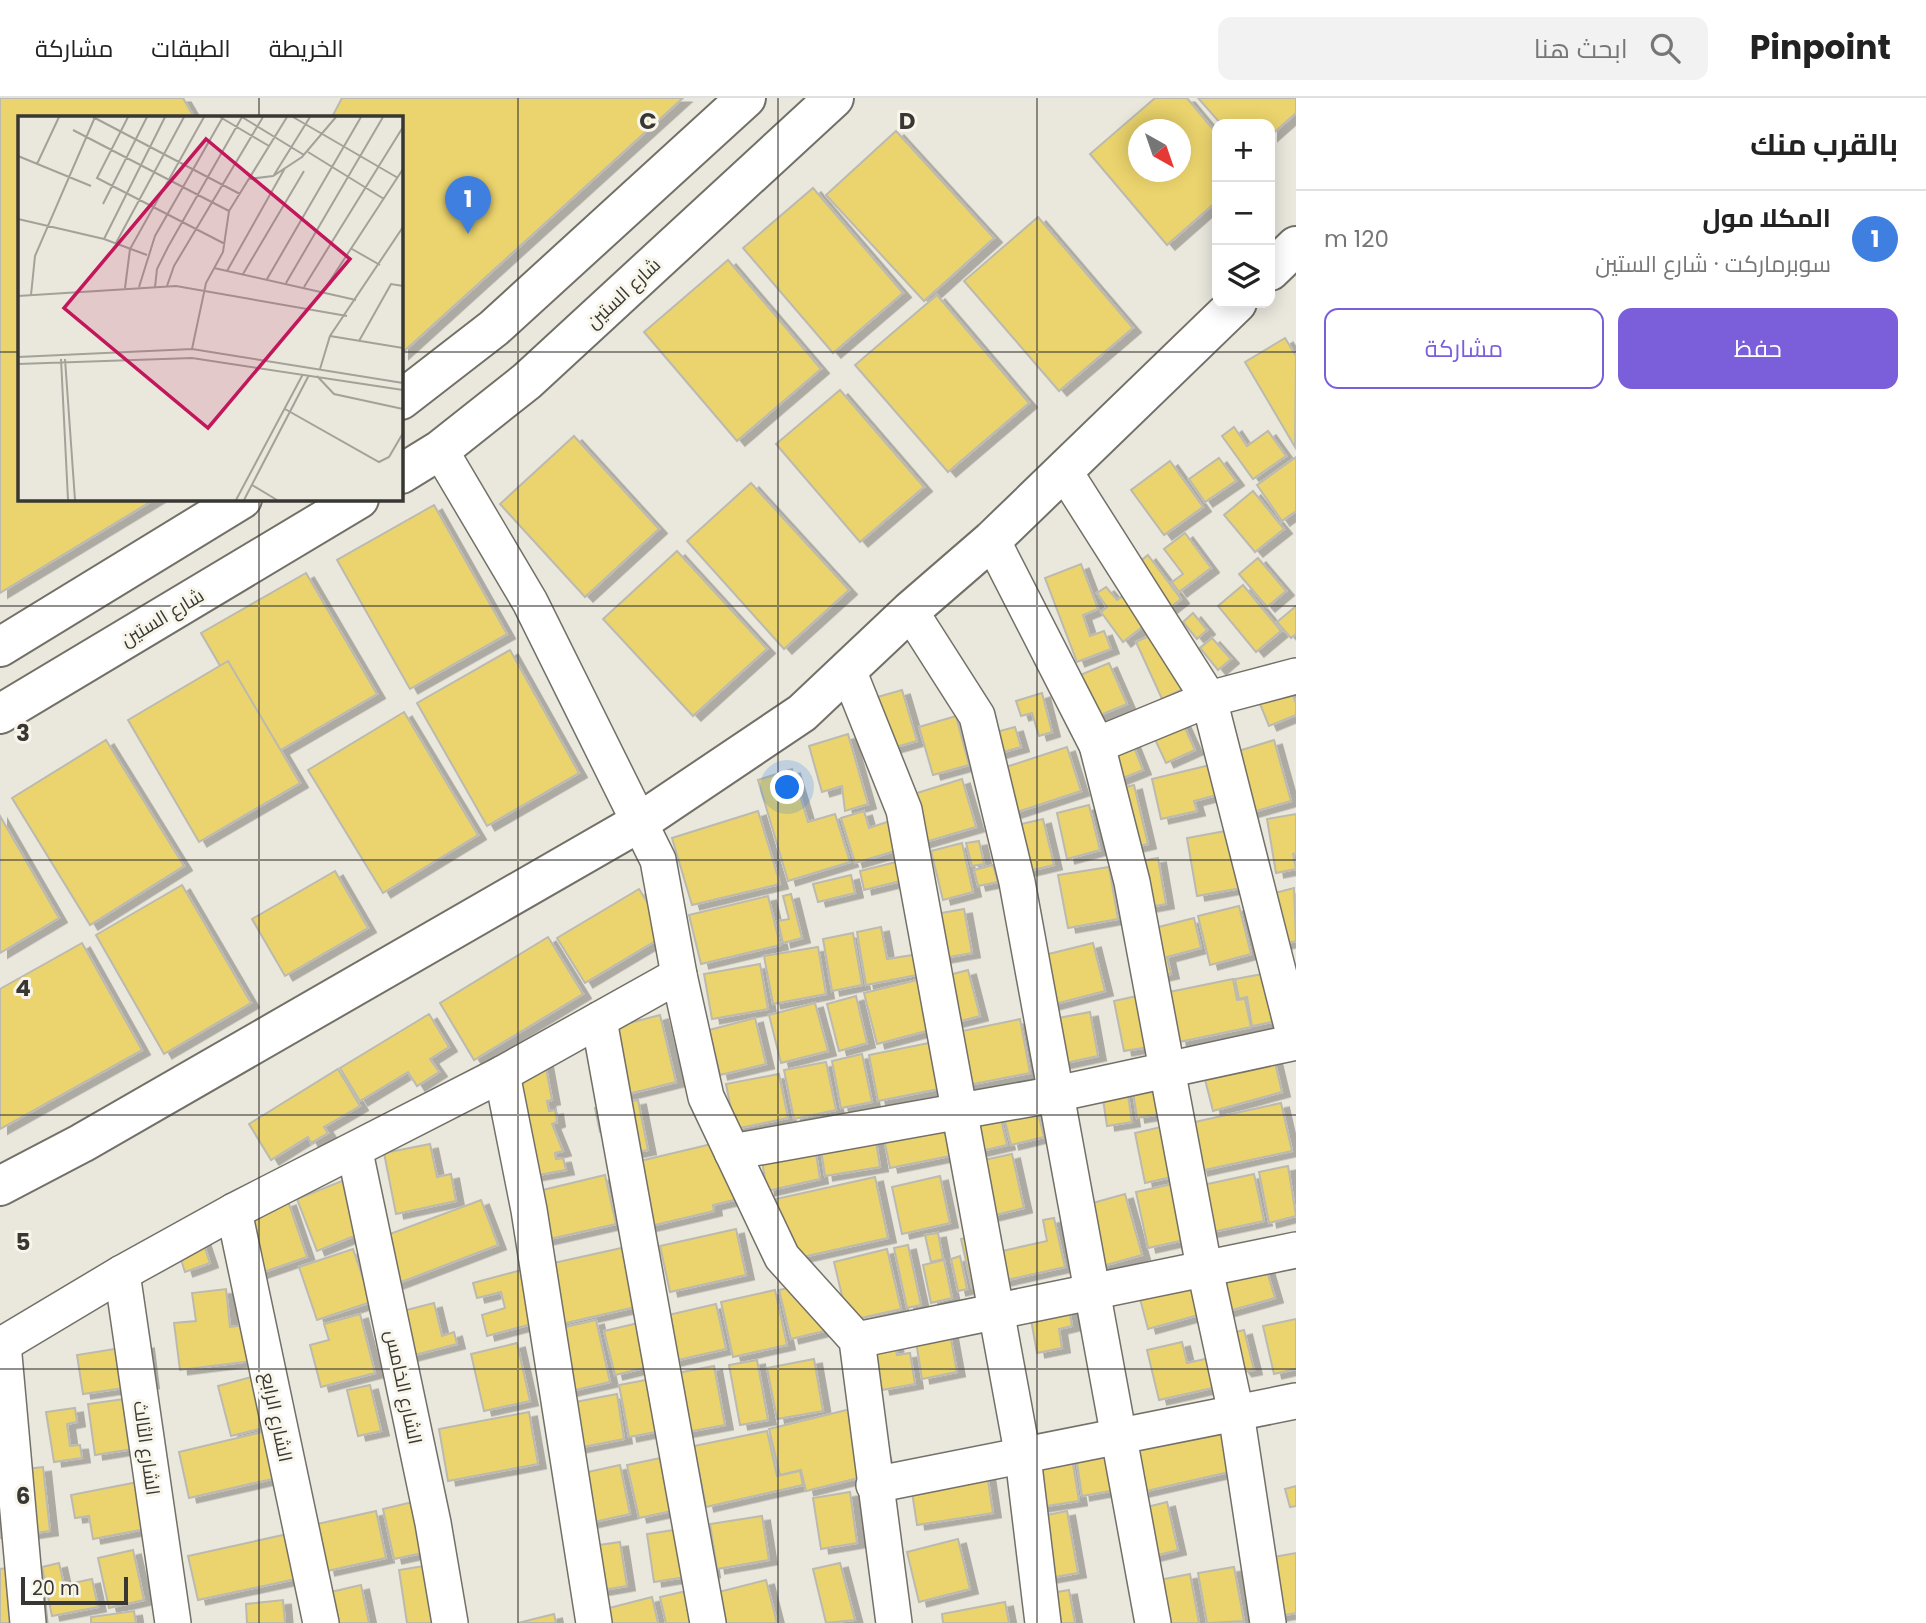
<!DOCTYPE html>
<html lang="ar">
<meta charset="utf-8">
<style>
body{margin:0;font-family:Poppins,Cairo,sans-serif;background:#f2f2f2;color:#222;direction:rtl}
.controls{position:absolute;right:21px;top:21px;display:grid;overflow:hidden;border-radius:14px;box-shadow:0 4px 18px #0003}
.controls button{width:63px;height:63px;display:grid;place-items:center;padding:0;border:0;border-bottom:2px solid #e0e0e0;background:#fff;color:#222;font:35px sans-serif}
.compass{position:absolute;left:1128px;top:21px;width:63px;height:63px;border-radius:50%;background:#fff;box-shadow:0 4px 18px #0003;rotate:140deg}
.scale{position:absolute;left:21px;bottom:18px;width:107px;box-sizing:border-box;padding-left:7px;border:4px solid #383733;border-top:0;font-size:19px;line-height:24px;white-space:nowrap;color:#383733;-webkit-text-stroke:5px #f8f5ea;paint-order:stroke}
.you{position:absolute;left:788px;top:690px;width:24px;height:24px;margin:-18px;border:5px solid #fff;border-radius:50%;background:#1a73e8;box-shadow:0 0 0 10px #1a73e833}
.badge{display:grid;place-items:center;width:46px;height:46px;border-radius:50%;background:#7b5fda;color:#fff;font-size:23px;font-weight:700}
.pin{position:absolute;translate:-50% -58px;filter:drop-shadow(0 2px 4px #0008)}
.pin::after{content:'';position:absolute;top:37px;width:24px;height:21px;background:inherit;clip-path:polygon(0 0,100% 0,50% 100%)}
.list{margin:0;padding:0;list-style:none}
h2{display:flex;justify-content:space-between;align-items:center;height:91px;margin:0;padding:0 28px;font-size:30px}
h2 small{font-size:23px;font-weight:400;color:#767676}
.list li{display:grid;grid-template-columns:46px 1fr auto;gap:21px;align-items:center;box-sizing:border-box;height:98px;padding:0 28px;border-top:2px solid #e0e0e0}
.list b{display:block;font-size:26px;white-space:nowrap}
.list p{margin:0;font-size:23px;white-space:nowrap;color:#767676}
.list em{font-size:23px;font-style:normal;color:#767676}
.actions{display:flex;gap:14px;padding:21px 28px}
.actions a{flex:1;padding:16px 0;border:2px solid #7b5fda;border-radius:14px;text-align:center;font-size:24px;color:#7b5fda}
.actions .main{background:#7b5fda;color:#fff}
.icon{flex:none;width:38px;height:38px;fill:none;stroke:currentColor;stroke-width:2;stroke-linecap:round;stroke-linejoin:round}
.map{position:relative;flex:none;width:1296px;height:1525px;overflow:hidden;direction:ltr}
header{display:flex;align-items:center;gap:42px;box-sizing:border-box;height:98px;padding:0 35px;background:#fff;border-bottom:2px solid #e0e0e0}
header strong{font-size:33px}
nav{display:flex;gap:38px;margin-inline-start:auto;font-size:24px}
.search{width:490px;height:63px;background:#f2f2f2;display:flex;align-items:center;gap:18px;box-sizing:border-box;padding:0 24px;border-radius:14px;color:#767676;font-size:26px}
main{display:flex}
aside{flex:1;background:#fff}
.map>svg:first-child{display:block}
</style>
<header>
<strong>Pinpoint</strong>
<div class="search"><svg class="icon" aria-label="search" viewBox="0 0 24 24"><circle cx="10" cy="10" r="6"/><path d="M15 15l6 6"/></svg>ابحث هنا</div>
<nav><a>الخريطة</a><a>الطبقات</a><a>مشاركة</a></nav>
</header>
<main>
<aside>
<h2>بالقرب منك<small></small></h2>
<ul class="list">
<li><span class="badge" style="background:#3f7fe0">1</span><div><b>المكلا مول</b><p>سوبرماركت · شارع الستين</p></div><em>120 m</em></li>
</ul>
<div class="actions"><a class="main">حفظ</a><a>مشاركة</a></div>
</aside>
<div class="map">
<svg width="1296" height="1525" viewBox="0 0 1296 1525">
<defs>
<filter id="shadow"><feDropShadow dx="8" dy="4.5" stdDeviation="0" flood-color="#0004"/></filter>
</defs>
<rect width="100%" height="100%" fill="#eae8dd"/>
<g fill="#ebd46d" stroke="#bcbaaf" stroke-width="2" fill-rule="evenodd" filter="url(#shadow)">
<polygon points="0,0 183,0 194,19 19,19 19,401 155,401 0,495"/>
<polygon points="342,0 683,0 401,256 401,19 332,19"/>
<path d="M 1155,0 L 1187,0 L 1217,36 L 1217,103 L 1167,147 L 1090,56 ZM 1139,32 L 1181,32 L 1181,74 L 1139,74 Z"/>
<polygon points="1198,0 1296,0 1296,15 1270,38 1270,26 1221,26"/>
<polygon points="896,33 994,140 924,203 826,97"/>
<polygon points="813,90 903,195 833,255 743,150"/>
<polygon points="1038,119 1133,230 1059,293 964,183"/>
<polygon points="728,162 821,271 737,343 644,234"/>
<polygon points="937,197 1029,305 948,374 855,267"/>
<polygon points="1285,240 1296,258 1295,349 1245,264"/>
<polygon points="840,292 924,389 860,444 776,346"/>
<polygon points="1234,329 1247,348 1268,333 1286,358 1253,381 1222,338"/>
<polygon points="574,338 659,431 585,499 500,406"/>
<polygon points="1296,359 1296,413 1282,423 1257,387"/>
<polygon points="1219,360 1236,383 1205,404 1189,381"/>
<polygon points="1170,363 1203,409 1164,437 1131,392"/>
<polygon points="751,385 849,492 784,551 687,443"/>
<polygon points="1253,393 1284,431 1255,454 1224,417"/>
<polygon points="434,407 507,536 410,591 337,462"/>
<polygon points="1185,435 1211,470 1179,494 1172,484 1183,476 1164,451"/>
<polygon points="677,453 767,551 693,618 603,521"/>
<polygon points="1148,457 1181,501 1157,520 1124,476"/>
<polygon points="1258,460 1286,493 1267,509 1239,476"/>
<polygon points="1081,466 1098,511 1083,517 1090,538 1104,533 1111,551 1077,564 1045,480"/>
<polygon points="306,475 377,596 272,657 201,535"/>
<polygon points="1243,487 1281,533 1256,554 1218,508"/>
<polygon points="1106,489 1117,502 1124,497 1146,526 1123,544 1101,514 1107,509 1097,495"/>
<polygon points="1296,508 1296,536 1291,540 1277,524"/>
<polygon points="1193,515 1207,532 1197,541 1183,524"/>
<polygon points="1159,533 1185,590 1162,601 1136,544"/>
<polygon points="1212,540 1231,561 1218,572 1200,550"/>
<polygon points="510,552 579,675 487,728 417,605"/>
<polygon points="228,563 300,685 199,744 128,622"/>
<polygon points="1109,565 1127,606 1091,621 1073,580"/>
<polygon points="1284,576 1296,605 1296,617 1269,628 1253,589"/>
<polygon points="902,592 917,643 882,653 867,602"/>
<polygon points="1042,595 1052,634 1039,638 1032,615 1021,618 1016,603"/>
<polygon points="1175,608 1195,652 1166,665 1146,622"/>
<polygon points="404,614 478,737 383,795 308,672"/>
<polygon points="956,618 969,667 933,677 919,629"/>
<polygon points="1124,624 1143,672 1108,686"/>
<polygon points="1015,629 1021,649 972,663 981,638"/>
<polygon points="848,636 868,706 845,713 842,688 822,694 809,648"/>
<polygon points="106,642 184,768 90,827 12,700"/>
<polygon points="1274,642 1291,703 1249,715 1232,655"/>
<polygon points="1067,649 1081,693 999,720 985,676"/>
<polygon points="1210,667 1217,697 1194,703 1197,713 1161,721 1152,681"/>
<polygon points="792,671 808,724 835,716 850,764 788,783 758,682"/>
<polygon points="962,681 976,729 915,747 901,700"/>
<polygon points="1134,687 1148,746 1119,753 1106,694"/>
<polygon points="1089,707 1100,752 1067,761 1057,715"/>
<polygon points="758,713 780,786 692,807 672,740"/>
<polygon points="864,713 869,730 896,721 905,750 855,765 841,720"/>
<polygon points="1296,716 1296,755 1293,756 1296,771 1276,775 1267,721"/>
<polygon points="0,718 59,820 0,855"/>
<polygon points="1043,721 1054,767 1024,774 1013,728"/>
<polygon points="1231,732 1241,790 1197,798 1187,740"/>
<polygon points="979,743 984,766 972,768 966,745"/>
<polygon points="962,745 973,794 943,802 931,753"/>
<polygon points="1158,760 1166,806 1121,814 1113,768"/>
<polygon points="904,762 909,781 864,792 860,773"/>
<polygon points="993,767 998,784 978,788 974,772"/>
<polygon points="1109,769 1118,821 1068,830 1058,777"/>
<polygon points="335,773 368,830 285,878 252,821"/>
<polygon points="851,777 855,795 818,804 813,786"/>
<polygon points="182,787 251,905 164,956 96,837"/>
<polygon points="1294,790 1296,843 1272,849 1259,799"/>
<polygon points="639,791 667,836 585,885 557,840"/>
<polygon points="791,796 802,840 783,845 778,823 789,821 783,798"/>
<polygon points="768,798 780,847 701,866 689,817"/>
<polygon points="1239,808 1251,856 1210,867 1198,818"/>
<polygon points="964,811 972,855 921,864 913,820"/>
<polygon points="1194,820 1201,850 1167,859 1171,876 1139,883 1127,837"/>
<polygon points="881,829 887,861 913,857 917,877 866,887 857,834"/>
<polygon points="853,835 862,887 832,893 823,841"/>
<polygon points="548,839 583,896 474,962 440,905"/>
<polygon points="82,845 142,952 0,1031 0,891"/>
<polygon points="1093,845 1105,893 1032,912 1020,863"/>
<polygon points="818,849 826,896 773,906 764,858"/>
<polygon points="760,866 768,911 712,921 704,876"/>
<polygon points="968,872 980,918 937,929 926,883"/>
<polygon points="1268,875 1277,923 1252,928 1247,899 1239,901 1235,881"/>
<polygon points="1233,881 1237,902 1245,901 1251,929 1179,944 1169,894"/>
<polygon points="917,882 930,932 877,946 864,895"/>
<polygon points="1146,896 1156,948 1124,953 1114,903"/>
<polygon points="856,898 867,945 839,953 827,906"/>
<polygon points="815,905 828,953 781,965 769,917"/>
<polygon points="1090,914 1098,958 1061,966 1053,921"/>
<polygon points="429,916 449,949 430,961 439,974 417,988 408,974 360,1003 340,970"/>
<polygon points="660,917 676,984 612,1000 595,934"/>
<polygon points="755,920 766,966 720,977 709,932"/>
<polygon points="1020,921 1030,975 953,990 943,937"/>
<polygon points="929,945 939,991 878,1003 869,957"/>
<polygon points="1271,948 1282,994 1213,1013 1198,954"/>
<polygon points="862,956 872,1004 841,1010 832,963"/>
<polygon points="545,964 552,1002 547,1003 549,1013 555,1012 557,1024 552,1026 563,1053 555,1055 556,1061 563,1060 566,1072 522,1080 501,973"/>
<polygon points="826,964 836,1012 794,1021 784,972"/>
<polygon points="338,971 360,1008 324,1029 328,1035 311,1045 308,1039 271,1062 249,1026"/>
<polygon points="779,976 788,1020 735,1031 726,986"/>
<polygon points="1161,976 1167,1015 1137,1020 1131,981"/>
<polygon points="1125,977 1132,1024 1107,1028 1100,981"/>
<polygon points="1032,991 1044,1039 1011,1047 999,999"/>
<polygon points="995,996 1007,1047 968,1056 957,1004"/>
<polygon points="638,1002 648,1052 608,1060 617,1031 600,1034 595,1010"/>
<polygon points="1281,1005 1292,1053 1200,1073 1190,1025"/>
<polygon points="940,1008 950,1058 890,1070 880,1021"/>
<polygon points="873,1024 880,1069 825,1078 818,1032"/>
<polygon points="1170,1027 1181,1077 1145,1085 1135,1035"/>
<polygon points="813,1036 820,1081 767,1093 759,1045"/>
<polygon points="737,1040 751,1098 713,1107 714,1113 638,1131 623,1067"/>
<polygon points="430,1046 437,1079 451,1076 456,1103 396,1116 384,1055"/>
<polygon points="1012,1056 1024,1110 983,1120 970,1065"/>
<polygon points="1288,1068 1296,1118 1269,1125 1259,1074"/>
<polygon points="1254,1076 1264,1123 1198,1137 1189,1090"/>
<polygon points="605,1077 616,1126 541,1143 530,1095"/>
<polygon points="940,1078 950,1125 902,1136 892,1089"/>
<polygon points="875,1079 888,1140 789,1162 776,1101"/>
<polygon points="347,1081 367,1133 317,1153 297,1101"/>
<polygon points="1181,1084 1194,1140 1148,1150 1136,1094"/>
<polygon points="1125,1096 1142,1157 1081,1174 1064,1113"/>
<polygon points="481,1102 498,1147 396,1186 379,1140"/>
<polygon points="288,1103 307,1159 252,1178 232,1122"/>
<polygon points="1054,1120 1065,1169 972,1190 961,1141 988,1135 993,1155 1047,1143 1043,1122"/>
<polygon points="736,1131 746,1177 670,1194 660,1148"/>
<polygon points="938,1135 943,1161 931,1164 925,1137"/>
<polygon points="201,1138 210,1165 185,1174 176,1146"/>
<polygon points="644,1145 657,1204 553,1228 540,1168"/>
<polygon points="908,1147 921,1207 907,1210 894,1150"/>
<polygon points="1260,1149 1275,1200 1222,1215 1208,1163"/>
<polygon points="353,1151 371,1204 317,1222 299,1169"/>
<polygon points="887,1151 901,1211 848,1223 834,1164"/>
<polygon points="960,1158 967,1191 958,1193 951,1161"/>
<polygon points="944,1162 952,1200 931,1205 923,1167"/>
<polygon points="1199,1163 1213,1213 1148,1231 1135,1182"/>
<polygon points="529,1170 543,1223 487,1238 482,1217 505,1210 501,1194 477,1200 473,1185"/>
<polygon points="807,1186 820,1214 824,1233 791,1241 779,1192"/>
<polygon points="226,1191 230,1229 264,1225 268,1261 180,1272 174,1225 196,1223 192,1195"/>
<polygon points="775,1192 787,1247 733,1259 721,1204"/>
<polygon points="1067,1198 1072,1228 1059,1231 1062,1250 1037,1255 1028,1205"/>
<polygon points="434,1205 442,1238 454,1234 457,1246 403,1260 391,1216"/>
<polygon points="716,1206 726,1251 674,1263 664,1218"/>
<polygon points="360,1216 375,1275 321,1289 310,1247 329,1242 324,1226"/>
<polygon points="1296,1221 1296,1271 1274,1276 1263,1228"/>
<polygon points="596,1222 610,1284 549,1298 535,1236"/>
<polygon points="647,1223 657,1267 615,1277 604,1233"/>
<polygon points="948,1225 957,1274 922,1281 914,1231"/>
<polygon points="1244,1232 1254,1272 1244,1274 1216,1239"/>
<polygon points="893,1237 897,1257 910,1255 915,1286 882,1292 872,1240"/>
<polygon points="1182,1244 1187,1265 1214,1259 1221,1288 1159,1302 1147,1252"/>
<polygon points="517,1245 530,1303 484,1313 471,1256"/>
<polygon points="146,1246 151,1286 83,1296 77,1257"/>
<polygon points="814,1261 823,1313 777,1321 767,1270"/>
<polygon points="757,1262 768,1322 740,1327 729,1267"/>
<polygon points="714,1268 725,1327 682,1335 672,1276"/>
<polygon points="266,1275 279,1326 231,1338 218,1288"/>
<polygon points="662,1279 671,1331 629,1339 619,1287"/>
<polygon points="370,1287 381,1333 358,1338 347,1292"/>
<polygon points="617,1296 624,1341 552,1355 544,1310"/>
<polygon points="139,1299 146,1349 95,1357 88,1306"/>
<polygon points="871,1306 887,1373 806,1393 801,1372 780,1377 769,1331"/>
<polygon points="75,1310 77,1324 67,1326 70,1348 80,1347 82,1360 54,1364 46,1314"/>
<polygon points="529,1314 538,1366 448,1383 439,1331"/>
<polygon points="1234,1315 1242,1371 1142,1394 1134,1338"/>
<polygon points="287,1328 298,1375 189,1400 179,1354"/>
<polygon points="767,1333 777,1378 800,1373 803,1387 706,1409 694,1348"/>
<polygon points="1114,1340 1122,1391 1082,1398 1074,1346"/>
<polygon points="1069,1341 1079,1403 1034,1410 1024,1349"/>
<polygon points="670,1358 681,1411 639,1420 627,1367"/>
<polygon points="620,1367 630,1416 576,1428 565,1379"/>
<polygon points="43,1369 50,1433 0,1440 0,1374"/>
<polygon points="986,1369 993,1415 917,1427 910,1381"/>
<polygon points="143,1383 151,1430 93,1441 89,1418 75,1420 71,1397"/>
<polygon points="1296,1388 1296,1408 1290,1409 1285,1391"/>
<polygon points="850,1394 857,1445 821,1451 813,1400"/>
<polygon points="417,1403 427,1454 394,1461 383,1411"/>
<polygon points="1167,1404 1178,1452 1138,1462 1127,1414"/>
<polygon points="376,1413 386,1460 327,1473 317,1426"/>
<polygon points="1067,1413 1078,1475 1043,1481 1032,1420"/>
<polygon points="762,1418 769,1462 717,1471 710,1426"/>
<polygon points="310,1431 319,1476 198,1502 188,1458"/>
<polygon points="674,1432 676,1447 707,1441 712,1475 654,1484 647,1436"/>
<polygon points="958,1441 970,1491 919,1504 907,1454"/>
<polygon points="620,1444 627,1488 592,1494 585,1449"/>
<polygon points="133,1452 144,1502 109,1510 98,1460"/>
<polygon points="1296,1455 1296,1515 1251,1523 1241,1465"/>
<polygon points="59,1465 64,1487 92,1481 98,1509 52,1518 42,1469"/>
<polygon points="443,1465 452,1525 407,1525 399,1472"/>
<polygon points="840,1465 855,1522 826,1525 813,1471"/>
<polygon points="34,1467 40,1525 0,1525 0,1471"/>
<polygon points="1234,1469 1244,1523 1207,1525 1198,1475"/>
<polygon points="1190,1476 1199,1525 1167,1525 1159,1482"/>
<polygon points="766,1482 777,1525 718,1525 711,1496"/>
<polygon points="361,1487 369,1525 328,1525 322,1496"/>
<polygon points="700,1490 708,1525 666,1525 660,1499"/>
<polygon points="1069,1492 1075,1525 1033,1525 1028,1499"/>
<polygon points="652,1499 658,1525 589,1525 586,1516"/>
<polygon points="283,1502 285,1525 247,1525 246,1506"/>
<polygon points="1005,1504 1009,1525 943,1525 942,1516"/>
<polygon points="134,1513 136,1525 91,1525 91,1519"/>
<polygon points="554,1516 556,1525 518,1525"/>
</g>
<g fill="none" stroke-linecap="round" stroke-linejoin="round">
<g stroke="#737067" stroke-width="38">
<g id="street">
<polyline points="440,352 530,504 658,762 679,877 706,999 782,1159 857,1242 894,1525"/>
<polyline points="1064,373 1209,601 1296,944"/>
<polyline points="992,442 1097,647 1132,784 1201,1153 1236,1315 1268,1525"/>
<polyline points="910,513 977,618 1017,784 1153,1525"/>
<polyline points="848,572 904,712 1023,1359 1043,1525"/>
<polyline points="1097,647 1209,601 1296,578"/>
<polyline points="599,922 708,1525"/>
<polyline points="502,976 529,1112 594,1525"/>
<polyline points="355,1054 433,1425 450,1525"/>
<polyline points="732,1054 1056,996 1296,944"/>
<polyline points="234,1113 321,1525"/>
<polyline points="122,1175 173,1525"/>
<polyline points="857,1242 1296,1152"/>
<polyline points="3,1246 28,1525"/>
<polyline points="0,1248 122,1175 234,1113 502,976 679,877"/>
<polyline points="874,1387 1296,1303"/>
</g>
</g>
<g stroke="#737067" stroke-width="42">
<g id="secondary">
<polyline points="1270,173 1296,148"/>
<polyline points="0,1088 82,1045 640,724 802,615 910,513 992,442 1237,205"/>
</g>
</g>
<g stroke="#737067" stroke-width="42">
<g id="highway">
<polyline points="401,302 494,230 746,0"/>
<polyline points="401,376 440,352 527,283 834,0"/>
<polyline points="0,549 242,401"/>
<polyline points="0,616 359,401"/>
</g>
</g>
<use href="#street" stroke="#fff" stroke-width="35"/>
<use href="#secondary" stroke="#fff" stroke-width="38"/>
<use href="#highway" stroke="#fff" stroke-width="38"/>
</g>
<path fill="none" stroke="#383733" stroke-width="2" stroke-opacity="0.55" d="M 259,0 L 259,19M 518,0 L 518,1525M 778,0 L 778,1525M 1037,0 L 1037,1525M 0,254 L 19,254M 401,254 L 1296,254M 259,401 L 259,1525M 0,508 L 1296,508M 0,762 L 1296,762M 0,1017 L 1296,1017M 0,1271 L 1296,1271"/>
<g text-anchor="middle" stroke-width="6" stroke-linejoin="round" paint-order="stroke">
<g font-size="19" fill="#383733" stroke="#f8f5ea">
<text transform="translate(623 195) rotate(-43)" y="7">شارع الستين</text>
<text transform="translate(162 519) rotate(-31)" y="7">شارع الستين</text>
<text transform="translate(404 1289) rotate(78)" y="7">الشارع الخامس</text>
<text transform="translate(277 1319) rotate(78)" y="7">الشارع الرابع</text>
<text transform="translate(147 1350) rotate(82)" y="7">الشارع الثالث</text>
</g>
</g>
<g transform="translate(18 18)">
<rect width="385" height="385" fill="#eae8dd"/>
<path fill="none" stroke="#a3a199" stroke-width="2" d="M 75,1 L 222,78M 110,1 L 79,62 L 207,128M 202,1 L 251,30M 224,1 L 286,39M 275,1 L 380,62M 55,14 L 211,95M 290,36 L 366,83M 0,40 L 73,70M 19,48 L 41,1M 256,59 L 292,1M 231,63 L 255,60 L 284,41 L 318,1M 85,88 L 129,1M 0,103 L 86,123 L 129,139M 86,123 L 147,1M 98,127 L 166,1M 334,133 L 362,149M 196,152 L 338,184M 209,155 L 267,52M 225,158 L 286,55M 249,163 L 343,1M 268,167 L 365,1M 149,170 L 156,150 L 245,1M 121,171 L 137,120 L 205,1M 137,171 L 139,153 L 150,131 L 224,1M 286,171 L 385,11M 107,172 L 112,133 L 186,1M 306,174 L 385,53M 13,179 L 17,140 L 77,1M 0,180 L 158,170 L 329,200M 312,220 L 385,232M 341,225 L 373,168 L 385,170M 174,233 L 188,167 L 205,136 L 211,95 L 269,1M 0,241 L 174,233 L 385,267M 43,243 L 50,384M 47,243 L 57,384M 0,248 L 174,242 L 385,274M 302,253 L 312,220 L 385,111M 299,260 L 316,278 L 385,293M 267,293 L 361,346 L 371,341 L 385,317M 234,369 L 259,384M 218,384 L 285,258M 226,384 L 291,259"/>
<path fill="#c2185b" fill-opacity="0.15" stroke="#c2185b" stroke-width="3.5" d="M 188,23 L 332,143 L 190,312 L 46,192 Z"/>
<rect width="385" height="385" fill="none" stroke="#383733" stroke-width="3.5"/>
</g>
<g font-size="23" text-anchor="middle" font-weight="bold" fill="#383733" stroke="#f8f5ea" stroke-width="6" stroke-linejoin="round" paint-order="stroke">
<text x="648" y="31">C</text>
<text x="907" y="31">D</text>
<text x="23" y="643">3</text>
<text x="23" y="898">4</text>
<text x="23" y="1152">5</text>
<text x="23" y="1406">6</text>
</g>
</svg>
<div class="controls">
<button>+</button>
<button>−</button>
<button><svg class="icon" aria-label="layers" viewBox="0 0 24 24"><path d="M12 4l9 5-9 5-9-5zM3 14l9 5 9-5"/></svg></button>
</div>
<svg class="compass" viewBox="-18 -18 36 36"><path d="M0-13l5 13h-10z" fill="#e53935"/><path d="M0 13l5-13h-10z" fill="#767676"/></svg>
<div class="scale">20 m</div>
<div class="you"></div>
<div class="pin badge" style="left:468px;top:136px;background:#3f7fe0">1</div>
</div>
</main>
